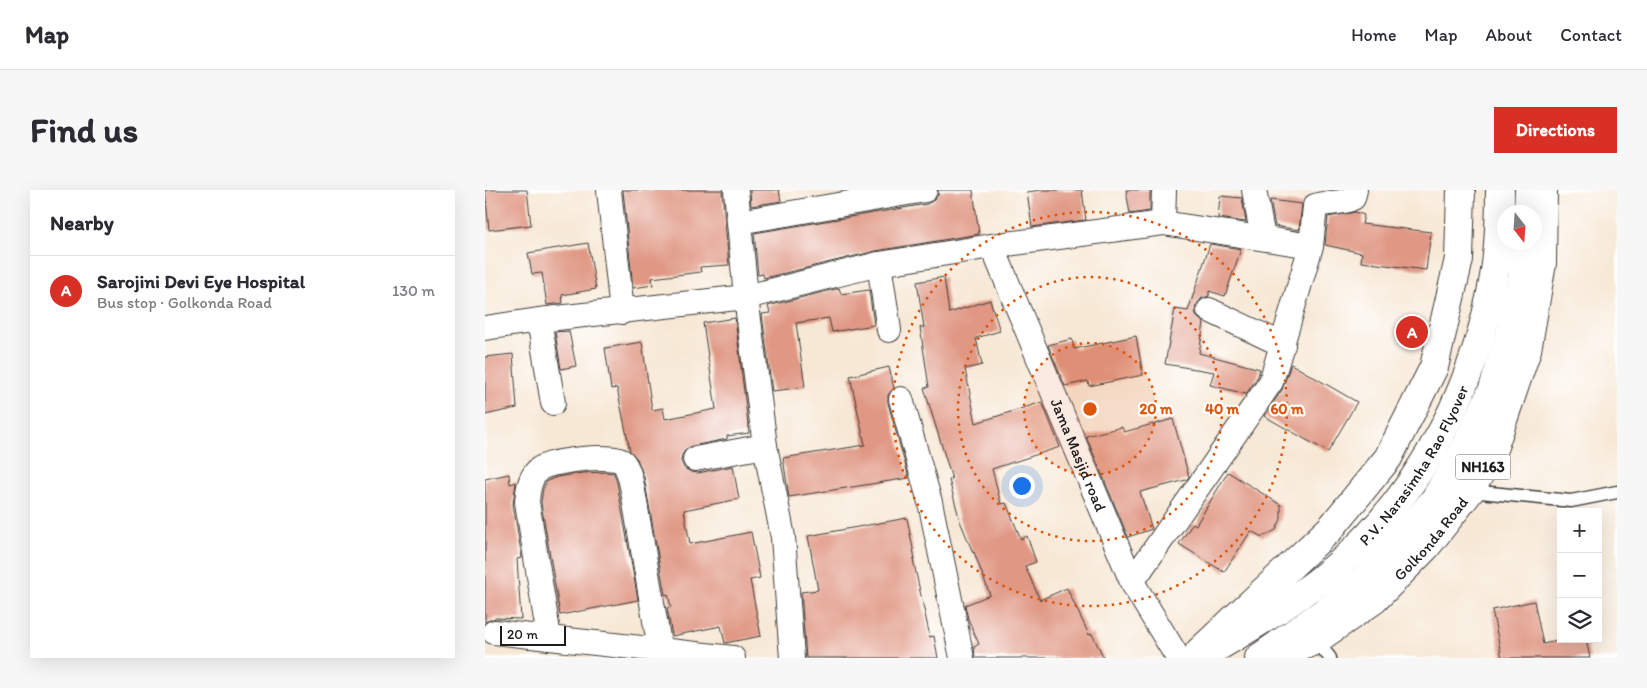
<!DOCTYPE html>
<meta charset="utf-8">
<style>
body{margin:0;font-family:Itim,sans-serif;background:#f7f7f7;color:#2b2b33}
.controls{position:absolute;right:15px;bottom:15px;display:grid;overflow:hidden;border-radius:0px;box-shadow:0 5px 20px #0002}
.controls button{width:45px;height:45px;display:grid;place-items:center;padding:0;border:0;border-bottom:1px solid #e1e1e2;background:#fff;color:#2b2b33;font:25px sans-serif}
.compass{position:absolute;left:1012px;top:15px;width:45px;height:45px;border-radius:50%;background:#fff;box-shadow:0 5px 20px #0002;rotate:163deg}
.scale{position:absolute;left:15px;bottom:12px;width:66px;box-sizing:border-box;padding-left:5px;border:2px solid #1c1c1c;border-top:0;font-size:14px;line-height:18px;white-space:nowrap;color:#1c1c1c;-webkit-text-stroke:4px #fff;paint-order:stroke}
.you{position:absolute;left:536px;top:295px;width:18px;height:18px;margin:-12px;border:4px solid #fff;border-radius:50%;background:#1a73e8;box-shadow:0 0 0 8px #1a73e833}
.badge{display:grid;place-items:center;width:32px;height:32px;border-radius:50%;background:#d93025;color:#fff;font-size:16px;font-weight:700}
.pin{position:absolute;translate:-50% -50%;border:2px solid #fff;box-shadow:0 1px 5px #0006}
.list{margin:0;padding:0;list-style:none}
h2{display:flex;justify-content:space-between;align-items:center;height:65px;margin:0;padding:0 20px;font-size:21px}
h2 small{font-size:16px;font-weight:400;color:#7c7c81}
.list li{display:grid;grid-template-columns:32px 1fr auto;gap:15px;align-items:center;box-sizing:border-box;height:70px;padding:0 20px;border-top:1px solid #e1e1e2}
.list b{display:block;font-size:19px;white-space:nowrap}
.list p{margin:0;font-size:16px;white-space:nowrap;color:#7c7c81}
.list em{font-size:16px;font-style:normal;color:#7c7c81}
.icon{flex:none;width:28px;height:28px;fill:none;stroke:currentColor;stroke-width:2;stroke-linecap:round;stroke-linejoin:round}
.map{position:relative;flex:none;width:1132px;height:468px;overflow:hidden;border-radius:0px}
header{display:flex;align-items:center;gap:30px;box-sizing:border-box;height:70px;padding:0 25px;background:#fff;border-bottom:1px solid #e1e1e2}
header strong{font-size:24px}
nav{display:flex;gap:28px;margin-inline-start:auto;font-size:18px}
.intro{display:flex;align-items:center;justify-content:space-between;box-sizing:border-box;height:120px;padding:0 30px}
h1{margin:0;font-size:35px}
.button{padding:12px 22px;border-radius:0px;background:#d93025;color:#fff;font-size:18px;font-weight:700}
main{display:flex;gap:30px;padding:0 30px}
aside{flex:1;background:#fff;border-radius:0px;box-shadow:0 5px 20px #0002}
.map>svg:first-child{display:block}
</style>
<header>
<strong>Map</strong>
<nav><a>Home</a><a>Map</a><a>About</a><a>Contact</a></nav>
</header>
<div class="intro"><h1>Find us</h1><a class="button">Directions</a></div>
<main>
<aside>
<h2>Nearby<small></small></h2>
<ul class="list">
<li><span class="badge">A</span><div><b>Sarojini Devi Eye Hospital</b><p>Bus stop · Golkonda Road</p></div><em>130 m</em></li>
</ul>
</aside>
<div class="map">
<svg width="1132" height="468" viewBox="0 0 1132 468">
<rect width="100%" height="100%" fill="#fff"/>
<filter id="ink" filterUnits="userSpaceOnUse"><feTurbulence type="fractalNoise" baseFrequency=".02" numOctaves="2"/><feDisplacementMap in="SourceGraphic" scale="10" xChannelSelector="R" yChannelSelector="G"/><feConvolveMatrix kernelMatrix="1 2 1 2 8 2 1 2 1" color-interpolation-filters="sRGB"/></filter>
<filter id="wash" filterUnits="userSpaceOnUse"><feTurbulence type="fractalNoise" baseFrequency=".0096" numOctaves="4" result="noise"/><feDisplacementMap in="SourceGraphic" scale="20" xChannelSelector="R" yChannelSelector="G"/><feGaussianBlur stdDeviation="1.12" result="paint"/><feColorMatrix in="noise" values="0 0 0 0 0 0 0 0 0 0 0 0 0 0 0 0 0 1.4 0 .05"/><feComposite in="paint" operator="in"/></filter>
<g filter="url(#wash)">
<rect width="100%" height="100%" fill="#f7e8d5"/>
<g id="blocks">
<g fill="#e09884">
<polygon points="0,0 42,0 46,35 4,40"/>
<polygon points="138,0 237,0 244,75 215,77 216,82 167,88 168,95 148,98"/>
<polygon points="265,0 294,0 296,11 266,16"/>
<polygon points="453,0 488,0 494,44 391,61 279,88 278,84 273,85 269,43 442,14 449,10 453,5"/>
<polygon points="556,0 597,0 601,30 547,37 542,2"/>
<polygon points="641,0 665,0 665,21 645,24"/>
<polygon points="735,6 757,8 761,32 733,28"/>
<polygon points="785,10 817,14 814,40 790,36"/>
<polygon points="870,22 879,25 877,34 946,42 941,80 876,72 877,63 840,55 843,27"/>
<polygon points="103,53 111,99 77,105 78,113 62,115 57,83 47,84 43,63"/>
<polygon points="725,54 756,59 740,106 724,101 724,106 717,108 711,115 710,122 712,127 719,133 714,163 775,179 773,186 761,204 725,195 729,182 680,174 690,119 703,121"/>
<polygon points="459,87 464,123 505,110 515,141 491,148 497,175 480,179 491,233 557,212 575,257 507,279 516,314 521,313 536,349 542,346 551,372 540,376 555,410 582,398 604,445 607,444 619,468 490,468 489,457 494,454 483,429 480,415 505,405 489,362 488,363 475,331 464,290 467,289 439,198 444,197 435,137 439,137 432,92"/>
<polygon points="354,98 356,104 384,100 389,135 347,142 344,128 311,133 320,197 287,201 277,124 285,123 283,116"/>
<polygon points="250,128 264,243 242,246 242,249 207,256 201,259 197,265 196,271 199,278 206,282 213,283 248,276 254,309 199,320 205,354 266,342 275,388 265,390 276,446 240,453 236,436 187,446 182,418 186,417 183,404 180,405 159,287 152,269 145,261 132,198 126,199 120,158 157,152 167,220 178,218 180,229 231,219 218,133"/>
<polygon points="84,141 91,176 76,179 70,142"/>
<polygon points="651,146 658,185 604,196 603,191 580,196 563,155 587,149 589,159"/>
<polygon points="28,164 32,218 0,225 0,167"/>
<polygon points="806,174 872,212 843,262 779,226 797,200"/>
<polygon points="404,177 409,198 403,205 403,213 424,288 304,307 298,268 380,255 365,186"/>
<polygon points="688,229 704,287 701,290 655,302 667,339 643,347 601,246 637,237 639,242 668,234 669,237 670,234"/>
<polygon points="121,282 129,283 132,293 153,410 75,425 56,312 58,299 62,291 72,287 97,283"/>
<polygon points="743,282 796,315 796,329 791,340 777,347 766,341 739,382 694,354 708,333 711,335"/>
<polygon points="24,284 25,294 31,292 28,314 37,368 32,369 36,429 10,428 0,432 0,289"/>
<polygon points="422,328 430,369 428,369 445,447 449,446 453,468 321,468 316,402 333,400 323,346"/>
<polygon points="1049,411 1058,454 1081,449 1101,449 1105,468 1017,468 1007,420"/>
</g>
</g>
</g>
<g filter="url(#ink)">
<use href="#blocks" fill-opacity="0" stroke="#3d3b38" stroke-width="1"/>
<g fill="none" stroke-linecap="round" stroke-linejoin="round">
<g stroke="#3d3b38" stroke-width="15">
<g id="service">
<polyline points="985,301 1086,311 1132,302"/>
<polyline points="831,450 845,468"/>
</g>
</g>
<g stroke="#3d3b38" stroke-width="26">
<g id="minor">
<polyline points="124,0 137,122"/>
<polyline points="251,0 261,107 280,256 298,347 307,468"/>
<polyline points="769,0 778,48"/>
<polyline points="254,32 440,0"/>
<polyline points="678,33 679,0"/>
<path id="s1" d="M 507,56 L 647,392 L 693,468"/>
<polyline points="394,74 404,140"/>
<polyline points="724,120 798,155"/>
<polyline points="54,130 68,213"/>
<polyline points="0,138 54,130 261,107 394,74 507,56 678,33 826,56"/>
<polyline points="416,209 445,312 477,468"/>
<polyline points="210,269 280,256"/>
<path d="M 647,392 L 786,192 L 826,56 L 830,16 C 842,11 856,15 868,8 L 870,0"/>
<polyline points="9,442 248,468"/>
<path d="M 64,448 L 42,312 C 43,301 44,289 53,280 C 61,271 129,263 138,272 C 144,279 146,292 148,301 L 175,460"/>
</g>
</g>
<g stroke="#3d3b38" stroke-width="30">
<g id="trunk">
<polyline points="714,462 845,339 903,268 949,177 974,69 976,0"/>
<path id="s2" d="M 791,468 L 831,450 L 889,410 L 941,357 L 985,301 L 1007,262 L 1042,160 L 1057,73 L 1058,0"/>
</g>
</g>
<g stroke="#3d3b38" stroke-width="30">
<g id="motorway">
<polyline points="1043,22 1044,0"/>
<path id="s3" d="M 714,468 C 765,438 819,407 863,366 C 941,293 991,192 1009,87 C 1014,59 1015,28 1015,0"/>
<polyline points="774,468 838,423 880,388 917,349 950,309 982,254 1008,199 1025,143 1037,89 1041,52"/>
</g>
</g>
<use href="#service" stroke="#fff" stroke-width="12"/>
<use href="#minor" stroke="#fff" stroke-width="24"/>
<use href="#trunk" stroke="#fff" stroke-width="28"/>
<use href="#motorway" stroke="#fff" stroke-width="28"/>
</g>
</g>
<circle cx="605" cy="219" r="66" fill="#de560d" fill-opacity=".12"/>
<g fill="none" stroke="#de560d" stroke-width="2.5" stroke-dasharray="2.5 5">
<circle cx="605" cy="219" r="66"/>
<circle cx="605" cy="219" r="132"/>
<circle cx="605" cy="219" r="197"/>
</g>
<g text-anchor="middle" stroke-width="4.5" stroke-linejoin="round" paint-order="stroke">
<rect fill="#fff" stroke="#606060" stroke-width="1" x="970.5" y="264.5" width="55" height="25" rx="4"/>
<g font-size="15" font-weight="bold" fill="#1c1c1c">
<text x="998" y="282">NH163</text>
</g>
<g font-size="16" fill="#1c1c1c" stroke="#fff">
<text dy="6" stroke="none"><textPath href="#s1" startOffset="226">Jama Masjid road</textPath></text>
<text dy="6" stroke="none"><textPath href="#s3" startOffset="294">P.V. Narasimha Rao Flyover</textPath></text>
<text dy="6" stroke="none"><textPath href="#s2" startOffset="198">Golkonda Road</textPath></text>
</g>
</g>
<circle cx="605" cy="219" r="8" fill="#de560d" stroke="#fff" stroke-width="2.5"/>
<g font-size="15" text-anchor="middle" font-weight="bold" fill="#de560d" stroke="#fff" stroke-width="4.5" stroke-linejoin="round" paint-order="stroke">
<text x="671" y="224">20 m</text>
<text x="737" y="224">40 m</text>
<text x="802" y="224">60 m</text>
</g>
</svg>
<div class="controls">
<button>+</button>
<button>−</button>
<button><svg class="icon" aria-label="layers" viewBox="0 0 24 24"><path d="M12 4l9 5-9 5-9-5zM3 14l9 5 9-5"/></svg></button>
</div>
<svg class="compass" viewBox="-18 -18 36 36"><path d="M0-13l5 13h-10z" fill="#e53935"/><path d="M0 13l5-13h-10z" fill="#7c7c81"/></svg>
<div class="scale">20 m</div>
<div class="you"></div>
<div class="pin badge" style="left:927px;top:142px">A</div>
</div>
</main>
